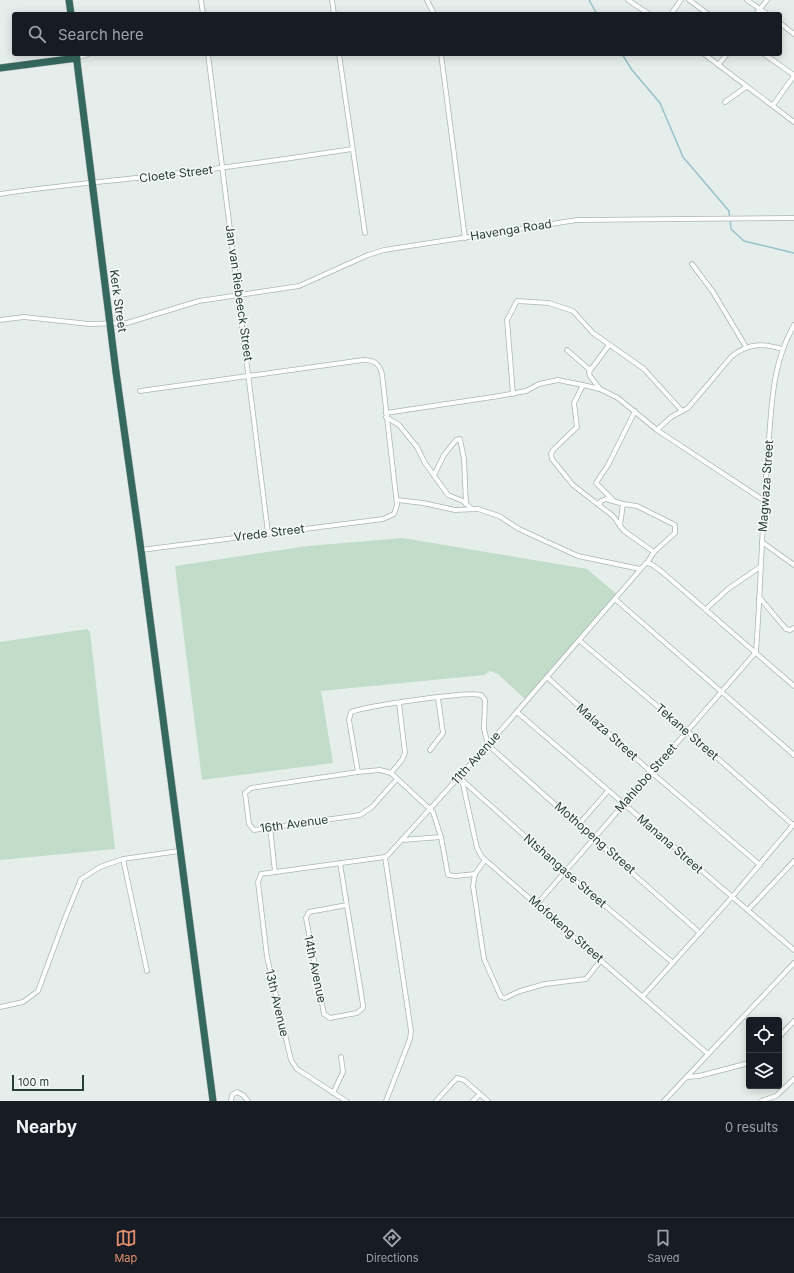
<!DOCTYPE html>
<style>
body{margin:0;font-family:Inter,sans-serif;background:#242831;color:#f1f3f6}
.controls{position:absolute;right:12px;bottom:12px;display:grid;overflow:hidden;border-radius:4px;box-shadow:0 2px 10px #0003}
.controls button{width:36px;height:36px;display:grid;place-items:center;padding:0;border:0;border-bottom:1px solid #363941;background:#171b24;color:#f1f3f6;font:20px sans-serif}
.scale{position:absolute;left:12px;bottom:10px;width:72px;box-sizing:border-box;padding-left:4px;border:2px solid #273e39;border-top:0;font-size:11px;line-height:14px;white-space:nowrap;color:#273e39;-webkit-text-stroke:3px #f7faf9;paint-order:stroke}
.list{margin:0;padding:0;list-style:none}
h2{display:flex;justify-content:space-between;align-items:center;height:52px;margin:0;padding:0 16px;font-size:17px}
h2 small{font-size:13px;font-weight:400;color:#9ea1a6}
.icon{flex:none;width:22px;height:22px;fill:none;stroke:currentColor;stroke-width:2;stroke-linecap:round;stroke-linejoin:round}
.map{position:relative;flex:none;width:794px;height:1101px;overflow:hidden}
.search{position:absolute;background:#171b24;box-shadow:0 2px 10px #0003;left:12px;right:12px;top:12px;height:44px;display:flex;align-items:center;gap:10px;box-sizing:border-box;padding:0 14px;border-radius:4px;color:#9ea1a6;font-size:15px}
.sheet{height:116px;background:#171b24}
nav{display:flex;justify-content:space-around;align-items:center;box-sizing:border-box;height:56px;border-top:1px solid #363941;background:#171b24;font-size:11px;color:#9ea1a6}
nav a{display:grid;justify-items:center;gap:2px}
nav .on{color:#e4906e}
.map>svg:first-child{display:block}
</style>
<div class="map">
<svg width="794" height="1101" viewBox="0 0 794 1101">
<rect width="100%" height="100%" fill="#e6eeeb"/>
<g fill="#c2dcca">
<polygon points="403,538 587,569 619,596 528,702 498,674 490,671 484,675 321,691 333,763 202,780 175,566 308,546"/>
<polygon points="87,629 90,632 115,849 0,860 0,642"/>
</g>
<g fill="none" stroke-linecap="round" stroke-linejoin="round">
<g stroke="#95c2cc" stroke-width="1.5">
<polyline points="589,0 597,14"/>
<polyline points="622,54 632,70 660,103 683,157 729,211 731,229 744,241 794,253"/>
</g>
<g stroke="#a9b6b2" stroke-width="5.5">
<g id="street">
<polyline points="201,0 203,14"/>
<polyline points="332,0 334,14"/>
<polyline points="427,0 434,14"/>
<polyline points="628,0 649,14"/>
<polyline points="689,0 708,14"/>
<polyline points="747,0 767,14"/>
<polyline points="671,14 681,0"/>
<polyline points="756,14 767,0"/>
<polyline points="780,23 794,34"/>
<polyline points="208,54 268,533"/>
<polyline points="339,54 365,233"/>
<polyline points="441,54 465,238"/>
<polyline points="704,54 794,122"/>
<polyline points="764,54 794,75"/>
<polyline points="77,58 88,54"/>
<polyline points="718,65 727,54"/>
<polyline points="725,102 746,87"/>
<polyline points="773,105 794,76"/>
<path d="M 0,194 C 51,186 102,182 154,176 C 220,169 286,159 352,149"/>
<polyline points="692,264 713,292 746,347"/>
<polyline points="0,320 24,317 89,324 127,323 199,301 299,286 368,255 384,250 577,220 794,218"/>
<polyline points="567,350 590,370"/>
<polyline points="583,385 574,403 577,427 553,450 551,454 552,459 573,485 613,516 624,531 654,552"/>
<polyline points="600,389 590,376 589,372 609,345"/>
<path d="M 140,391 L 363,360 C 374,360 379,363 382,374 L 397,505 L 394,514 L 383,519 L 141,550"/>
<polyline points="513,394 507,320 517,301 549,303 573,311 593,333 644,369 682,411"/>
<polyline points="386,413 499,396 526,391 539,384 558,380 583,385 600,389 618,398 657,430 763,500"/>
<polyline points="386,417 399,425 417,447 425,463 448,495 463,501 472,509"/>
<path d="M 657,430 L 671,417 L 688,408 L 731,357 C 748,343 762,343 782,349"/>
<polyline points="434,475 444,455 456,440 460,439 464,459 466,504"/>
<polyline points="397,500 423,503 455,510 478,509 499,516 519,529 578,556 640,569"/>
<polyline points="613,500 596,483 608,465 635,411"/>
<polyline points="599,505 601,501 606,499 623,504 637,506 675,525 675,533 654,552 647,563"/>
<polyline points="620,526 623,504"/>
<polyline points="762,542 794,565"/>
<polyline points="759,597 786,629 790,630 794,628"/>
<polyline points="616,600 794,755"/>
<polyline points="706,609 728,589 760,567"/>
<polyline points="580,641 687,731 793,825"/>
<path d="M 756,652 C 761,585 762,518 768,451 C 772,406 771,366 794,325"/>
<polyline points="547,677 651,772 760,865"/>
<polyline points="517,712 794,950"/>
<polyline points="430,750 443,733 438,698"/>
<path d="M 358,772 L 349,720 L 351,712 C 367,706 467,691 481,695 L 485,700 L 484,729 L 488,745 L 700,933"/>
<polyline points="391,773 402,760 405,753 399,703"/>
<polyline points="397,779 372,807 360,815 254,830 249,824 245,793 251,788 358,772 380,770 391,773 433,812 441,837 448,875 456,876 475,874"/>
<polyline points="462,780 477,848 482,857 708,1054"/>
<polyline points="462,780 565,872 673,963"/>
<polyline points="579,824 608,791"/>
<polyline points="270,827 275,872"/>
<polyline points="402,840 441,837"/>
<polyline points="385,857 411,1031 410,1039 386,1101"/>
<polyline points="123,859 147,971"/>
<polyline points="485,860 475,874 473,886 484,959 501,997 505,998 520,991 545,984 586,979 601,960"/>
<polyline points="340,863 363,1005 363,1008 357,1013 330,1018 324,1014 306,918 309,912 347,905"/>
<polyline points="537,904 756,652"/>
<polyline points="748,910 794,861"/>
<polyline points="643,996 732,897 794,824"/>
<polyline points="0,1007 23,1002 38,991 65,918 81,879 100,867 123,859 179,851"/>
<polyline points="779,1037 794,1021"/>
<polyline points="687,1077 699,1076 749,1063"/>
<polyline points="333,1093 343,1072 341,1057"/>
<polyline points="231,1101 232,1095 237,1092 243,1095 248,1101"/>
<polyline points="346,1101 297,1069 291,1060 267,957 258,882 261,874 385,857 388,855 488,745 646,563 651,564 661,571 794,686"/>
<polyline points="436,1101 457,1078 464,1080 480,1094"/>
<polyline points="473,1101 480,1094 488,1101"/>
<polyline points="664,1101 794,963"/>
<polyline points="761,1101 776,1096 794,1079"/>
</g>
</g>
<g stroke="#c3c9c8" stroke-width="8">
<g id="highway">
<polyline points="69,0 71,14"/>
<polyline points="76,54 116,372 141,550 213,1101"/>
<polyline points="0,68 77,58"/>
</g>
</g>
<use href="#street" stroke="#fff" stroke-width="4"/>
<use href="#highway" stroke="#35685f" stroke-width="7"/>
</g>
<g text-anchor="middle" stroke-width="3" stroke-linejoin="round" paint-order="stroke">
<g font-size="12" fill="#273e39" stroke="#f7faf9">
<text transform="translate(176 174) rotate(-7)" y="4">Cloete Street</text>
<text transform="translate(511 230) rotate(-9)" y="4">Havenga Road</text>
<text transform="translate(239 293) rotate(82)" y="4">Jan van Riebeeck Street</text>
<text transform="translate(118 301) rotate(82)" y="4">Kerk Street</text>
<text transform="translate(766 486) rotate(-86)" y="4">Magwaza Street</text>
<text transform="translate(269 533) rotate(-7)" y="4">Vrede Street</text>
<text transform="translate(607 732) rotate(42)" y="4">Malaza Street</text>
<text transform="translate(687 732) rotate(41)" y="4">Tekane Street</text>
<text transform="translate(476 758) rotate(-48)" y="4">11th Avenue</text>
<text transform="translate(646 778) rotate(-49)" y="4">Mahlobo Street</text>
<text transform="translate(294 824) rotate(-8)" y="4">16th Avenue</text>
<text transform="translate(595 838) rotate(41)" y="4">Mothopeng Street</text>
<text transform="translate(670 844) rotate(41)" y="4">Manana Street</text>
<text transform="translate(565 871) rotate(41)" y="4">Ntshangase Street</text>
<text transform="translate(566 929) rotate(41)" y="4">Mofokeng Street</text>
<text transform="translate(315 969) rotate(78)" y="4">14th Avenue</text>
<text transform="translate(277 1003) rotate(77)" y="4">13th Avenue</text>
</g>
</g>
</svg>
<div class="controls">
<button><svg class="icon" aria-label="locate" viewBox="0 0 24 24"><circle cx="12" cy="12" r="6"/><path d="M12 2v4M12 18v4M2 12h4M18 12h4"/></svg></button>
<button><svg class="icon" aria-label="layers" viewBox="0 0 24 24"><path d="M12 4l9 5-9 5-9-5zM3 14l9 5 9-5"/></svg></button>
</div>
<div class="scale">100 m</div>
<div class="search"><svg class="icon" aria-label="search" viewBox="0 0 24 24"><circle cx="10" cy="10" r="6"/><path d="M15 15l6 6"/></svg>Search here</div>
</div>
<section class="sheet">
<h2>Nearby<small>0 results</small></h2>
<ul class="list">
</ul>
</section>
<nav>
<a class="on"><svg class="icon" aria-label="map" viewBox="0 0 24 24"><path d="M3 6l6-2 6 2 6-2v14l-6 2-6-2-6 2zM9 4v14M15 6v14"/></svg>Map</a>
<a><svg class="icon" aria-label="directions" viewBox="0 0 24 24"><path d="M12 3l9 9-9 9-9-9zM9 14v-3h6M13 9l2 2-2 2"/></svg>Directions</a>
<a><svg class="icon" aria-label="saved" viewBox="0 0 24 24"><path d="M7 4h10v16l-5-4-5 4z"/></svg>Saved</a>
</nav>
